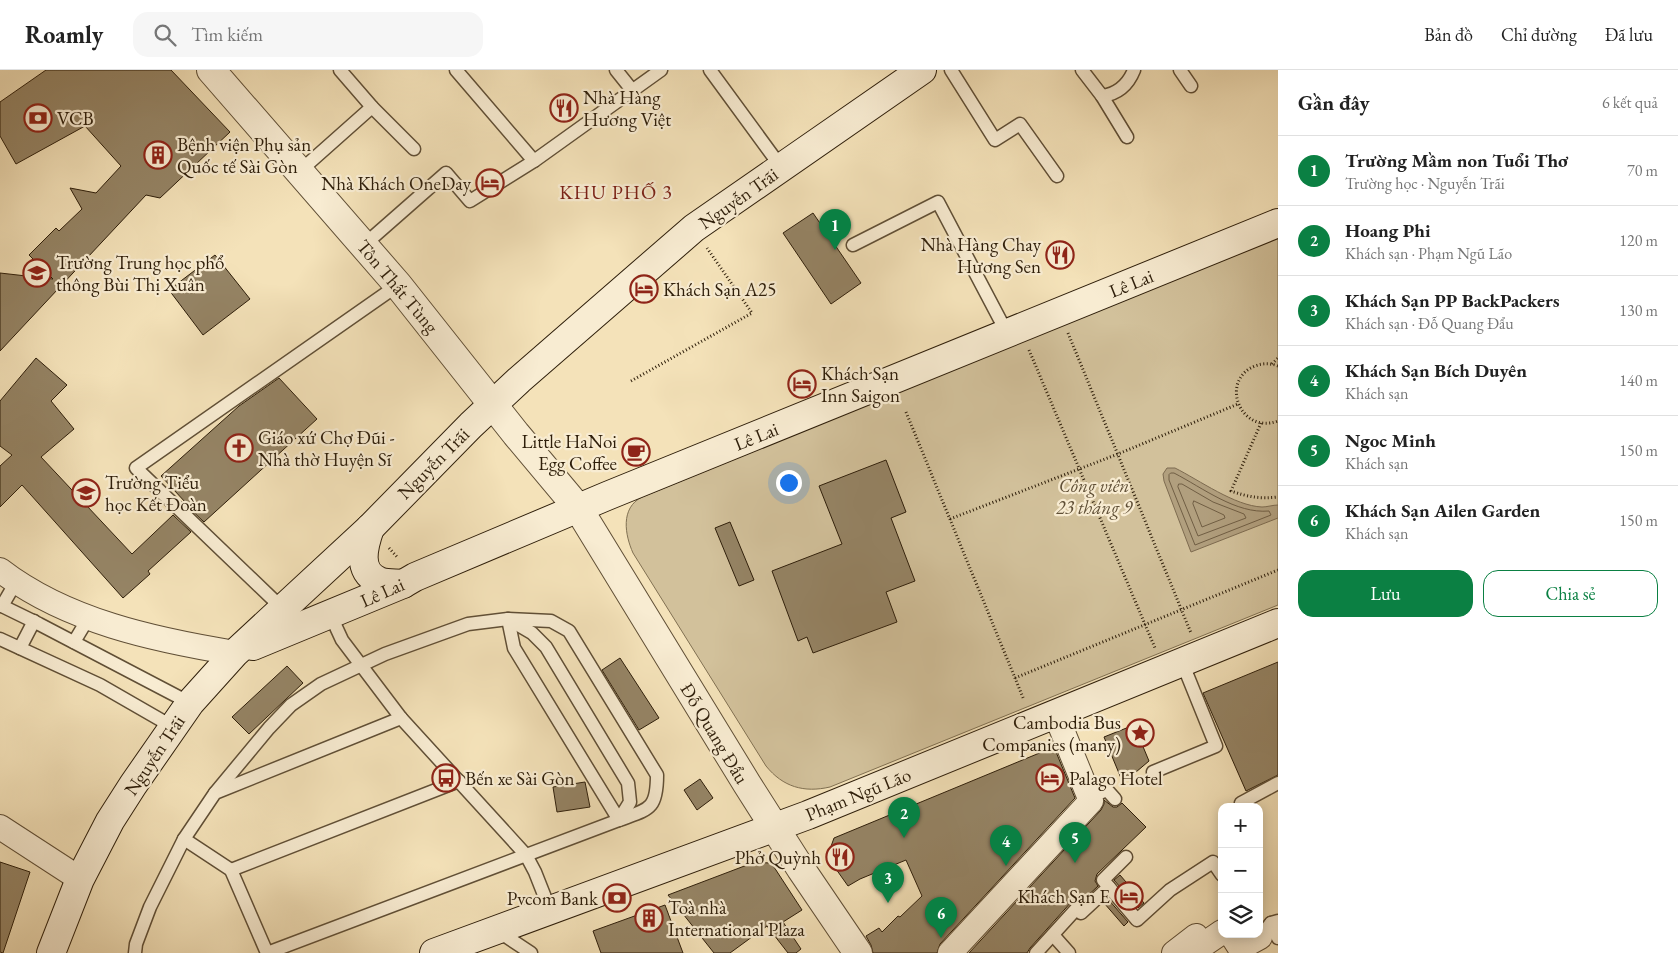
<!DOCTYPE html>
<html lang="vi">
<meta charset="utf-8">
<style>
body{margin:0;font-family:"EB Garamond",serif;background:#f6f6f6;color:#222}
.controls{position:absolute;right:15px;bottom:15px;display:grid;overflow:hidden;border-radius:10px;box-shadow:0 2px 12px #0003}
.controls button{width:45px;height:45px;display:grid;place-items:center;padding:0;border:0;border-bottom:1px solid #e0e0e0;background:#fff;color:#222;font:25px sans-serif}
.you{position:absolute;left:788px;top:412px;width:18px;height:18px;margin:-12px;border:4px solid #fff;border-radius:50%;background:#1a73e8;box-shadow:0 0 0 8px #1a73e833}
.badge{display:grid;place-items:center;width:32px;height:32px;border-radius:50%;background:#0b8043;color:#fff;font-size:16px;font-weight:700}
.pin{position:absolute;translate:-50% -41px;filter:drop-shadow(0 1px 2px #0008)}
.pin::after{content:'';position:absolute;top:26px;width:18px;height:15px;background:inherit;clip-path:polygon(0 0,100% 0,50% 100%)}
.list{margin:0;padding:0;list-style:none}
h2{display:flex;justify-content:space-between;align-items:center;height:65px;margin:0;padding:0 20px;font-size:21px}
h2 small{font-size:16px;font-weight:400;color:#767676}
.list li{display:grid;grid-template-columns:32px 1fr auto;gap:15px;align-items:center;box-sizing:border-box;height:70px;padding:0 20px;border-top:1px solid #e0e0e0}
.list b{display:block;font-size:19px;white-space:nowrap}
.list p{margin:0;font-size:16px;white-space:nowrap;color:#767676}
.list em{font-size:16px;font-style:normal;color:#767676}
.actions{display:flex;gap:10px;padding:15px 20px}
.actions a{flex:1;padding:11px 0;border:1px solid #0b8043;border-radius:15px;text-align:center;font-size:18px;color:#0b8043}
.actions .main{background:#0b8043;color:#fff}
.icon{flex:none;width:28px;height:28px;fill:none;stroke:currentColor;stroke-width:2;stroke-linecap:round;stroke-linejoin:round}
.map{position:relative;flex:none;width:1278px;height:883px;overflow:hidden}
header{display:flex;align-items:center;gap:30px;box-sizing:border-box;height:70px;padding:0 25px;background:#fff;border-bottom:1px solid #e0e0e0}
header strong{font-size:24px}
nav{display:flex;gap:28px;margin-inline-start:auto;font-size:18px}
.search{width:350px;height:45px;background:#f6f6f6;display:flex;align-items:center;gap:12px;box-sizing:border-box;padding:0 18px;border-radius:15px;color:#767676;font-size:19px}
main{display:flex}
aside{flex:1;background:#fff}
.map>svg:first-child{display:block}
</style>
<header>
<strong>Roamly</strong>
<div class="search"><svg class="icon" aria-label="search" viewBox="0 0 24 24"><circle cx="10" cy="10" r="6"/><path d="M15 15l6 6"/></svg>Tìm kiếm</div>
<nav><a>Bản đồ</a><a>Chỉ đường</a><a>Đã lưu</a></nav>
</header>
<main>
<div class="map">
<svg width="1278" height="883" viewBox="0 0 1278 883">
<rect width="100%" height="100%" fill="#f4e2b9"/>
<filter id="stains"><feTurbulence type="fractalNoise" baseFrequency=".004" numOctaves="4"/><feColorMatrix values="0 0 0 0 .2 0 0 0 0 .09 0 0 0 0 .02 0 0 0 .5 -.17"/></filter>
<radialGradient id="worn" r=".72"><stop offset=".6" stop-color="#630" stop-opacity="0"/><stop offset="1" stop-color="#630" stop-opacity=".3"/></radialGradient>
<path fill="#d2c19b" stroke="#807052" d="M 1278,167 L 1278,535 L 830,717 C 804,723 783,717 766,696 L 633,483 C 625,465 620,438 642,427 Z"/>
<path fill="#b19f7e" stroke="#7d6b50" d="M 1167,398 L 1175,398 C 1199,410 1235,436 1262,437 C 1267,437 1273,435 1278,435 L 1278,448 L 1191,482 L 1164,411 L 1163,404 Z"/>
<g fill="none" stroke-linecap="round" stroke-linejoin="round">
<g stroke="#705e44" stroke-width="1">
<path d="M 1171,403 L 1174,403 C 1203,418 1236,444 1269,441 L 1271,445 L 1195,475 L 1169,410 L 1169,405 Z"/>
<polygon points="1179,414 1182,414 1213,432 1244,444 1246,448 1198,466 1178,417"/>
<polygon points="1194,431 1224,445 1225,448 1202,457 1193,434"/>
</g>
</g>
<g fill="#958465" stroke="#2e1e0a">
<polygon points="46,0 171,0 230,62 160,128 146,125 0,281 0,203 53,209 29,185 56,158 59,161 82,139 70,118 96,123 121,96 85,56 16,94 0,66 0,32"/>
<polygon points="813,143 861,213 831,234 783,163"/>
<polygon points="215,185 250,229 203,265 169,220"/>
<polygon points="36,288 67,315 51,331 74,359 41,387 132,484 173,445 191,462 148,501 150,504 123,528 22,415 0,437 0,396 12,385 0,376 0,331"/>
<polygon points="279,308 317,349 204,452 185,434 186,433 161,406 239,336"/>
<polygon points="886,390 906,442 891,448 915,511 886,522 897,552 813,583 807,567 798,571 772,501 842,474 819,416"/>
<polygon points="730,452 754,510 739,516 715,458"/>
<polygon points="620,588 659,648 639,660 602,600"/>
<polygon points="1278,592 1278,705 1246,721 1203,623"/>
<polygon points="287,596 303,613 249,664 232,647"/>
<polygon points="1134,655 1149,691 1123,713 1104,667"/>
<polygon points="1054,677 1075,728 940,874 937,883 873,883 871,875 866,866 879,858 882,862 898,846 900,847 922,826 906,790 860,809 848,816 831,792 829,782 834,768"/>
<polygon points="700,709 713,728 697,740 684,720"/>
<polygon points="585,712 590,737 557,742 553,717"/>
<polygon points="1104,730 1113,737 1117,737 1122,733 1146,757 1097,804 1095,811 1098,816 1081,832 1073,830 1030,878 1027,883 969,883 1101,740 1104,734"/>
<polygon points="0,792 30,802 3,883 0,882"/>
<polygon points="755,792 769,793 774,797 802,840 783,852 801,879 796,883 788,883 767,856 730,883 714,883 668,825"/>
<polygon points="1120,805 1144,833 1138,838 1114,810"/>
<polygon points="1108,829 1128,852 1124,856 1104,833"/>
<polygon points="665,835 683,883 601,883 593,861"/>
</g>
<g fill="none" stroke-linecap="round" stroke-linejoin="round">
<g stroke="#604f36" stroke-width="15">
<g id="service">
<polyline points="340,0 372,37 414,79"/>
<polyline points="456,0 534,91"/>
<polyline points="616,0 632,20"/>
<polyline points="710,0 781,97"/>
<polyline points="951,0 995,70 1020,54 1057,106"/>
<polyline points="1082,0 1102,26 1127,67"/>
<polyline points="1180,0 1191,16"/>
<path d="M 1102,26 C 1117,24 1128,15 1134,0"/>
<polyline points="300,101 372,37"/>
<polyline points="364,175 446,103 470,131 534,91 661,0"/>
<polyline points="853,175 938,132 1007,263"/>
<polyline points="0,535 39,554 190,633"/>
<polyline points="2,536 16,512"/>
<polyline points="283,539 136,398 398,215"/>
<polyline points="330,544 342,570 401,648 526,785 535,802 550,840"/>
<path d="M 508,549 L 551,551 L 569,561 L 657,705 C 657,740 649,739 619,750 L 514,578 Z"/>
<polyline points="0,569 100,615 173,657"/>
<polyline points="74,572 89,547"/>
<polyline points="20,578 34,551"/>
<polyline points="1153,702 1216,676 1182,592"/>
<polyline points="215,723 269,658 291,635 321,614 385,584 468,554 508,549 532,563 546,577 628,713 630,732 619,750 267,883"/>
<polyline points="1090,727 1107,720 1115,729"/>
<polyline points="1243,737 1241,733 1278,713"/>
<polyline points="184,769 231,800 267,883"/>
<polyline points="231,800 459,711"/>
<polyline points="1109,817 1103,810 1126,787"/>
<polyline points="1271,853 1278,868"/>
<polyline points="498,861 531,883"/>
<polyline points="1258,864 1260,867 1271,853 1278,851"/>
<polyline points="1053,865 1069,883"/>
<polyline points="135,883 136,874 150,837 184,769 215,723 401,648"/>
<polyline points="1036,883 1077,838 1081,843 1109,817 1137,850 1170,820 1213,792 1222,805"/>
</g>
</g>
<g stroke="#604f36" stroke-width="26">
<g id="minor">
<path d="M 0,500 C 66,551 155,570 235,583"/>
<polyline points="0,757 80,809"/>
<polyline points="1231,864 1240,878 1260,867"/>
<polyline points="950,883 1091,731 1055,643"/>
<polyline points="1174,883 1196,866 1203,875 1222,862"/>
</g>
</g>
<g stroke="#604f36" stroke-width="30">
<polyline id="tertiary" points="211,0 398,215 516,364 578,438 747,714 801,799 858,883"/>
</g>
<g stroke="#2e1e0a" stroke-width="30">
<g id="secondary">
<path d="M 370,458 C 364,475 356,502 379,511 C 386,514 396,513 403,514"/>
<polyline points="253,576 403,514 415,507 607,426 1278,153"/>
<polyline points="51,883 80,809 110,751 133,715 190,633 235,583 370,458 471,355 519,310 694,158 922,0"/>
<polyline points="434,883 808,745 1278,553"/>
</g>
</g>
<g stroke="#2e1e0a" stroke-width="3" stroke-dasharray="1 2.5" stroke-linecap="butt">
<polyline points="1068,263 1191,563"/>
<polyline points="1029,280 1155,578"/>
<polyline points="1272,294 1278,288"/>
<path d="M 1278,296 C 1270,293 1263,293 1255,296 C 1219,310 1240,365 1278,351"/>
<polyline points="631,311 752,243 707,178"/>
<polyline points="906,342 1024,630"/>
<path d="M 1261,353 L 1231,421 C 1248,427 1260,429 1278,427"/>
<polyline points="950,449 1118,384 1238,334"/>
<polyline points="389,478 398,488"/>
<polyline points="1015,608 1278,500"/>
</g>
<use href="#service" stroke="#f8ecd2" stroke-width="12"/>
<use href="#minor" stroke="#f8ecd2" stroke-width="24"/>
<use href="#tertiary" stroke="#f8ecd2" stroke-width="28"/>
<use href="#secondary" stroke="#f8ecd2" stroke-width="28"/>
</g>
<defs>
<g id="restaurant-ring" transform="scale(1.4375)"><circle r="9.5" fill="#f8ecd2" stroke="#8f2418" stroke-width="1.5"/><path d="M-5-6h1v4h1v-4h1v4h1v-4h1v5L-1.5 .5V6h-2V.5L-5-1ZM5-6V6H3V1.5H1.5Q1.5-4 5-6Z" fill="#8f2418"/></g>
<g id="bank-ring" transform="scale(1.4375)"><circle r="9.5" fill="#f8ecd2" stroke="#8f2418" stroke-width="1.5"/><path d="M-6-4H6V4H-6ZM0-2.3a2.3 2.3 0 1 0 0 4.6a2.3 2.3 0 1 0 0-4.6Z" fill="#8f2418"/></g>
<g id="building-ring" transform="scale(1.4375)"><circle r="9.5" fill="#f8ecd2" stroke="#8f2418" stroke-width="1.5"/><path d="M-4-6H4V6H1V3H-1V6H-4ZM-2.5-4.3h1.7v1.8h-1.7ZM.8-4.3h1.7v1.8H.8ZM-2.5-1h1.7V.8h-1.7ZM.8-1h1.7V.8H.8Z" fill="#8f2418"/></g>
<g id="hotel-ring" transform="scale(1.4375)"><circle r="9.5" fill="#f8ecd2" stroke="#8f2418" stroke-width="1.5"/><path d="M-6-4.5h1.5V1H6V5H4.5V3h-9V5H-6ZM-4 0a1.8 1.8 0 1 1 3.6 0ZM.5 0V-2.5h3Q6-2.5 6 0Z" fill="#8f2418"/></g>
<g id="school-ring" transform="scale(1.4375)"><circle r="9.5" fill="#f8ecd2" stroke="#8f2418" stroke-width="1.5"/><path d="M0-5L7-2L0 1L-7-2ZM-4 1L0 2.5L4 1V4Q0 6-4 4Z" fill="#8f2418"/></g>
<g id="church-ring" transform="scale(1.4375)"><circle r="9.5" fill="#f8ecd2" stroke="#8f2418" stroke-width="1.5"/><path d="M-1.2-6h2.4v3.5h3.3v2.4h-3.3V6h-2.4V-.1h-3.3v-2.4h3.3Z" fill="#8f2418"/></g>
<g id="cafe-ring" transform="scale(1.4375)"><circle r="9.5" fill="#f8ecd2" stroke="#8f2418" stroke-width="1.5"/><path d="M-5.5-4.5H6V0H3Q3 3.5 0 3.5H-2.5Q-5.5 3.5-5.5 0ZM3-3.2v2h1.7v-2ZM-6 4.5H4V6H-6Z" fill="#8f2418"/></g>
<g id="sight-ring" transform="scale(1.4375)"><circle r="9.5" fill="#f8ecd2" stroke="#8f2418" stroke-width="1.5"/><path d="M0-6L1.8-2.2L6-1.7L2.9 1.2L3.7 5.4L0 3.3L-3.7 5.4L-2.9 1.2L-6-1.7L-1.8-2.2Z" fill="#8f2418"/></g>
<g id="bus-ring" transform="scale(1.4375)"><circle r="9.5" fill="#f8ecd2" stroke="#8f2418" stroke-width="1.5"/><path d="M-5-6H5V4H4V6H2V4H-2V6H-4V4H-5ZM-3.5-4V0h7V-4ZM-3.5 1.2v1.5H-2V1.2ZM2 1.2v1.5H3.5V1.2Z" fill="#8f2418"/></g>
</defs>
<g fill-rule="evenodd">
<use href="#restaurant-ring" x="564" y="38"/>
<use href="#bank-ring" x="38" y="48"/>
<use href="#building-ring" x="158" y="85"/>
<use href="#hotel-ring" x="490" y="113"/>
<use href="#restaurant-ring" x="1060" y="185"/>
<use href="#school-ring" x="37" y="203"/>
<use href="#hotel-ring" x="644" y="219"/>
<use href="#hotel-ring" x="802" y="314"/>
<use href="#church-ring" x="239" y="378"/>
<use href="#cafe-ring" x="636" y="382"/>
<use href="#school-ring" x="86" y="423"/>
<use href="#sight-ring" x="1140" y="663"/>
<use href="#bus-ring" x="446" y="708"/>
<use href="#hotel-ring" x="1050" y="708"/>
<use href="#restaurant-ring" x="840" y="787"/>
<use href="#hotel-ring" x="1129" y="826"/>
<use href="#bank-ring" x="617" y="828"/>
<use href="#building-ring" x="649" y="848"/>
</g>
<g text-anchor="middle" stroke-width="4.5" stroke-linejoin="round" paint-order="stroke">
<g font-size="19" fill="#2e1e0a" stroke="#f8ecd2" text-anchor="start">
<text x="583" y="34">Nhà Hàng<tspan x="583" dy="22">Hương Việt</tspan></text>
<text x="57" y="55">VCB</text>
<text x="177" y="81">Bệnh viện Phụ sản<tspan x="177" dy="22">Quốc tế Sài Gòn</tspan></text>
<text x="471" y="120" text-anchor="end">Nhà Khách OneDay</text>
<text x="1041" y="181" text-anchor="end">Nhà Hàng Chay<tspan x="1041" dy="22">Hương Sen</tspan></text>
<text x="56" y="199">Trường Trung học phổ<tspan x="56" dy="22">thông Bùi Thị Xuân</tspan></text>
<text x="663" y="226">Khách Sạn A25</text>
<text x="821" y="310">Khách Sạn<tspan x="821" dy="22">Inn Saigon</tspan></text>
<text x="258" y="374">Giáo xứ Chợ Đũi -<tspan x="258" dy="22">Nhà thờ Huyện Sĩ</tspan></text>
<text x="617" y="378" text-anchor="end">Little HaNoi<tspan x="617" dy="22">Egg Coffee</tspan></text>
<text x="105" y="419">Trường Tiểu<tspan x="105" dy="22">học Kết Đoàn</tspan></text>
<text x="1121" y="659" text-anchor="end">Cambodia Bus<tspan x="1121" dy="22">Companies (many)</tspan></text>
<text x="465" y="715">Bến xe Sài Gòn</text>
<text x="1069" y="715">Palago Hotel</text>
<text x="821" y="794" text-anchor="end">Phở Quỳnh</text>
<text x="1110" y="833" text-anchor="end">Khách Sạn E</text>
<text x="598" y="835" text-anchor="end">Pvcom Bank</text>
<text x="668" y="844">Toà nhà<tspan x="668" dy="22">International Plaza</tspan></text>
</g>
<g font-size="19" fill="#2e1e0a" stroke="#f8ecd2">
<text transform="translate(738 128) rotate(-35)" y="7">Nguyễn Trãi</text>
<text transform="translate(1131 213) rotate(-22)" y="7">Lê Lai</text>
<text transform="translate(398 216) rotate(50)" y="7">Tôn Thất Tùng</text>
<text transform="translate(756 366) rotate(-22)" y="7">Lê Lai</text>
<text transform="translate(433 393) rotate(-45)" y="7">Nguyễn Trãi</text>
<text transform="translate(382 522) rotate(-24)" y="7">Lê Lai</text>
<text transform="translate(715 663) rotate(59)" y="7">Ðỗ Quang Ðẩu</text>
<text transform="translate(154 685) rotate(-56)" y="7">Nguyễn Trãi</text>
<text transform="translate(858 724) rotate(-22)" y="7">Phạm Ngũ Lão</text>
</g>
<g font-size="19" font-style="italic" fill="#5f4f36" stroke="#f8ecd2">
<text x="1094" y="422">Công viên<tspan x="1094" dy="22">23 tháng 9</tspan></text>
</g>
<g font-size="20" letter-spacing="1" fill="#7a1f14" stroke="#f8ecd2">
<text x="616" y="129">KHU PHỐ 3</text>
</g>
</g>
<rect width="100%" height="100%" filter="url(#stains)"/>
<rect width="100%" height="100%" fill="url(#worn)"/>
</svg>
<div class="controls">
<button>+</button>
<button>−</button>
<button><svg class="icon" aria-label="layers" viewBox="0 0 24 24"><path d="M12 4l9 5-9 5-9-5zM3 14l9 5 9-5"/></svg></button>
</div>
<div class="you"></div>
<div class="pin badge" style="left:835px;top:180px">1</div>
<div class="pin badge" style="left:904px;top:768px">2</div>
<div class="pin badge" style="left:888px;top:833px">3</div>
<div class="pin badge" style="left:1006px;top:796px">4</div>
<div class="pin badge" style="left:1075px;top:793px">5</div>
<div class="pin badge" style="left:941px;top:868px">6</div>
</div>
<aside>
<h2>Gần đây<small>6 kết quả</small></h2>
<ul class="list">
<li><span class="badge">1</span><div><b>Trường Mầm non Tuổi Thơ</b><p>Trường học · Nguyễn Trãi</p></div><em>70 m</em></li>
<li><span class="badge">2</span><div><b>Hoang Phi</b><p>Khách sạn · Phạm Ngũ Lão</p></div><em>120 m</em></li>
<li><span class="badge">3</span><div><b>Khách Sạn PP BackPackers</b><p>Khách sạn · Ðỗ Quang Ðẩu</p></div><em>130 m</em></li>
<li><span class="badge">4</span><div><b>Khách Sạn Bích Duyên</b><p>Khách sạn</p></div><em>140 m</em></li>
<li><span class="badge">5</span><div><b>Ngoc Minh</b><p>Khách sạn</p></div><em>150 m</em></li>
<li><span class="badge">6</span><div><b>Khách Sạn Ailen Garden</b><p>Khách sạn</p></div><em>150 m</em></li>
</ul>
<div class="actions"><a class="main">Lưu</a><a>Chia sẻ</a></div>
</aside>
</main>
